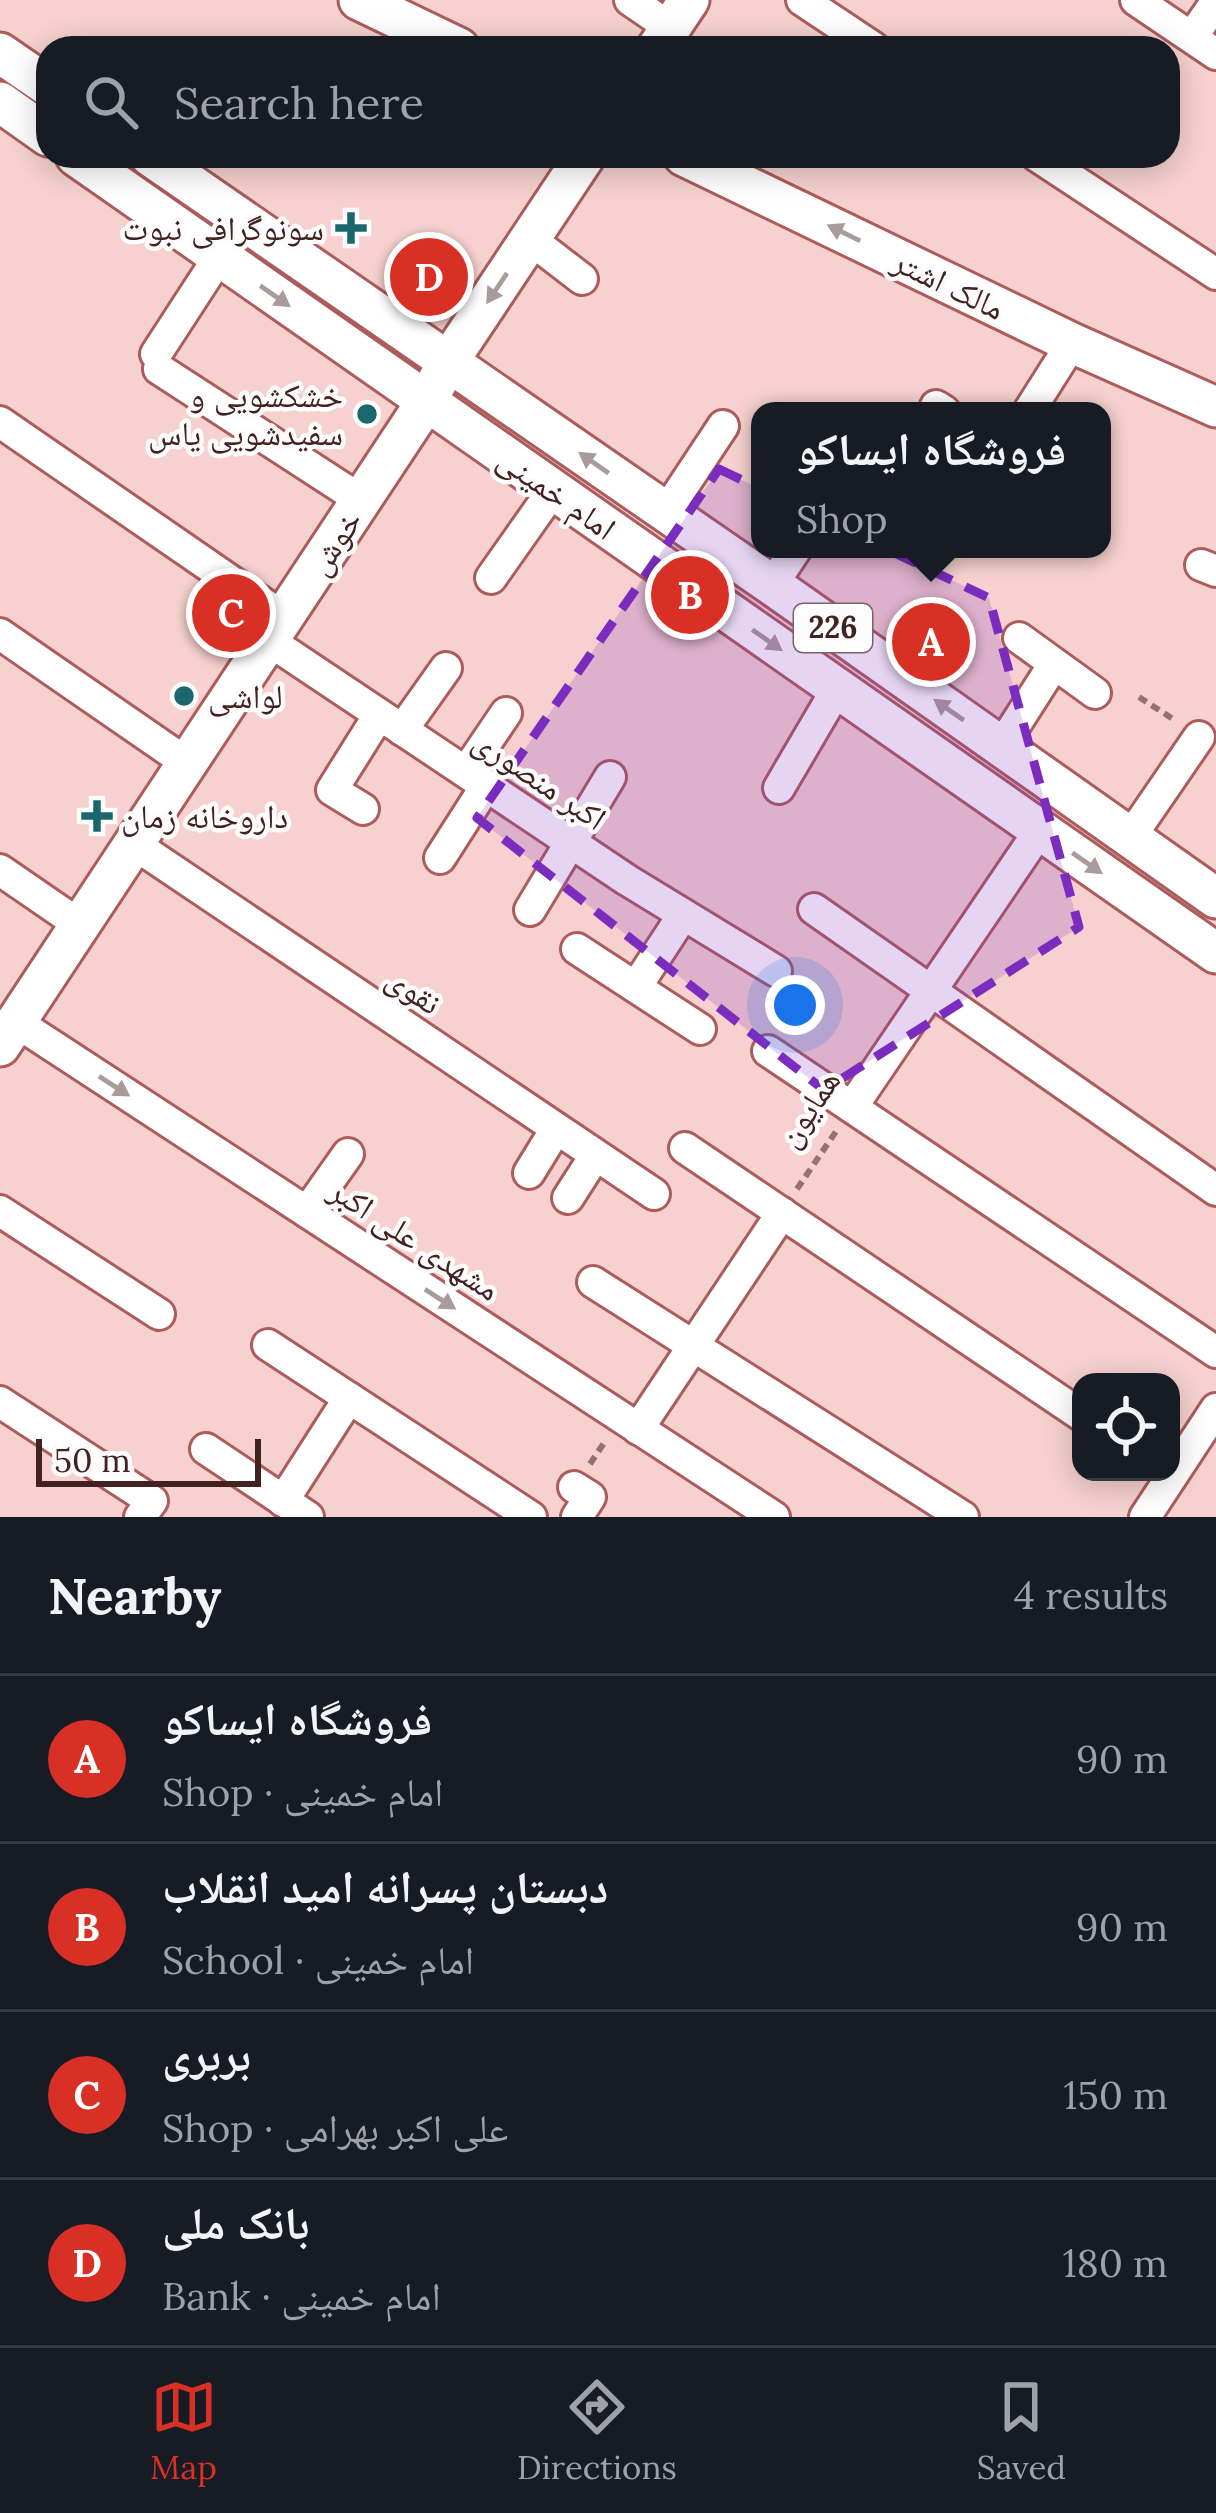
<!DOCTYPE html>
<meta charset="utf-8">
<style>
body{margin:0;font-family:Lora,"Noto Naskh Arabic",serif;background:#20242c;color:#f1f3f6}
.controls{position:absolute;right:36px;bottom:36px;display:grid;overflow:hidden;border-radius:24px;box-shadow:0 6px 30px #0003}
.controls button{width:108px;height:108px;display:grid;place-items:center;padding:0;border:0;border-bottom:3px solid #363941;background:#171b24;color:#f1f3f6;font:60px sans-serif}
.scale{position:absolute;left:36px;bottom:30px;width:225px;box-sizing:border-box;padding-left:12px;border:6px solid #422121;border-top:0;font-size:33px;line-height:42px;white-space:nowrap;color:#422121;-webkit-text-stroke:9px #fcfcfc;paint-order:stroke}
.you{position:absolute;left:795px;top:1005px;width:42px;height:42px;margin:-30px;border:9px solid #fff;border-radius:50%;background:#1a73e8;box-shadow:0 0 0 18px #1a73e833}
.badge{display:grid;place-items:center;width:78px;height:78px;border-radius:50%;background:#d93025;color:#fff;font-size:39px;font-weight:700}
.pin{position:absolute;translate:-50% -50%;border:6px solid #fff;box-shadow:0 3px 12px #0006}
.popup{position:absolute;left:751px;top:402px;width:360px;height:156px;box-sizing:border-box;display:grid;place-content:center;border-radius:24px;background:#171b24;filter:drop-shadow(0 3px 9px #0005);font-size:39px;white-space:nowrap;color:#9ea1a6}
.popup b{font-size:45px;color:#f1f3f6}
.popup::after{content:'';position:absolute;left:50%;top:100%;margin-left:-24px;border:24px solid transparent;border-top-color:#171b24}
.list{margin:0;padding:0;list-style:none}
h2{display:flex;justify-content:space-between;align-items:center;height:156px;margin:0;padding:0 48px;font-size:51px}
h2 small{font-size:39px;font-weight:400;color:#9ea1a6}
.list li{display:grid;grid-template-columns:78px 1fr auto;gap:36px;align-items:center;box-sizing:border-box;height:168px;padding:0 48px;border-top:3px solid #363941}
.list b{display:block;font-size:45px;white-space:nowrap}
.list p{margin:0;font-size:39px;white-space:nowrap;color:#9ea1a6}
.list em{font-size:39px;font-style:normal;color:#9ea1a6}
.icon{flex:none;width:66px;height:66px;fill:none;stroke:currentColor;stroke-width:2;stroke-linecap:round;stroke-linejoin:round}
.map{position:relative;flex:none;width:1216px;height:1517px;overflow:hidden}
.search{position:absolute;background:#171b24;box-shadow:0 6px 30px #0003;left:36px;right:36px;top:36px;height:132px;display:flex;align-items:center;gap:30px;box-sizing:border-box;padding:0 42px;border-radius:36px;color:#9ea1a6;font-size:45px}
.sheet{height:828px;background:#171b24}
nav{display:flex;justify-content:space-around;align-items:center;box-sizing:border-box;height:168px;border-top:3px solid #363941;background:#171b24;font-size:33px;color:#9ea1a6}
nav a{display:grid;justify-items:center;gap:6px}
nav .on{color:#d93025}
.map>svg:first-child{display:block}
</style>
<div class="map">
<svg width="1216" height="1517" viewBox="0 0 1216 1517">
<rect width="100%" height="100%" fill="#f6d1cf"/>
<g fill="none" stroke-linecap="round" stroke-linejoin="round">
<g stroke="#ab5c5b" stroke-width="36">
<g id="minor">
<polyline points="630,0 671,28"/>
<polyline points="802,0 874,48"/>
<polyline points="1136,0 1216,54"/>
<polyline points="1192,37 1216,2"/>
<polyline points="1037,156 1216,274"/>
<polyline points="530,239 582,279"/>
<polyline points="156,354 219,257"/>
<polyline points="159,369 361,500"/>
<polyline points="936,406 944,411"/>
<polyline points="1029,411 1072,343"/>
<polyline points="0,422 283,617"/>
<polyline points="666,512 723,426"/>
<polyline points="1201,565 1216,571"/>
<polyline points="491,578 553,490"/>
<polyline points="772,585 796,549"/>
<polyline points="0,634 187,763"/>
<polyline points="1019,638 1095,693"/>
<polyline points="268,640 627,880 776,971"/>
<polyline points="402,730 446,668"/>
<polyline points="1001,747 1054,664"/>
<polyline points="466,772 506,713"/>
<polyline points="779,788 837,689"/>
<polyline points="363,809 332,790 379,715"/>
<polyline points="1129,839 1199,737"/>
<polyline points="134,844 654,1194"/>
<polyline points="440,858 486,786"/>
<polyline points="0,870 80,925"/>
<polyline points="814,909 1216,1190"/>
<polyline points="530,910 610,777"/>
<polyline points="577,949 700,1029"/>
<polyline points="636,987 683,915"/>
<polyline points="16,1022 774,1517"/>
<polyline points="768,1051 1216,1352"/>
<polyline points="852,1107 1040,830"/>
<polyline points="685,1148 1081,1415"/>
<polyline points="529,1173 556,1129"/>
<polyline points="568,1198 595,1156"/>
<polyline points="0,1211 159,1314"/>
<polyline points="307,1212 348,1154"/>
<polyline points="593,1282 963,1517"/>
<polyline points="268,1345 531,1517"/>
<polyline points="0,1402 152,1501 140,1517"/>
<polyline points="638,1429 782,1213"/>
<polyline points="206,1449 308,1517"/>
<polyline points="574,1487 590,1497 577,1517"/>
<polyline points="283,1501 349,1398"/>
<polyline points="1145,1517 1216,1409"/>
</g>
</g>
<g stroke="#ab5c5b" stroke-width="45">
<g id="major">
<polyline points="359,0 459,48"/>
<polyline points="657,48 689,0"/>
<polyline points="0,53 48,86"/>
<polyline points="0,102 48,136"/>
<polyline points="76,156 1216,953"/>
<polyline points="150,156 772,585 1216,898"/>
<polyline points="684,156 1072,343 1216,407"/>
<polyline points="0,1046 426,402 448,362 585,156"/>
</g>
</g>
<g stroke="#947271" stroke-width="6" stroke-dasharray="9 6" stroke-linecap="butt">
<polyline points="1139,697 1176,721"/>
<polyline points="797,1189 837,1130"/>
<polyline points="590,1464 606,1440"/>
</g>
<use href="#minor" stroke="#fff" stroke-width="30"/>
<use href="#major" stroke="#fff" stroke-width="39"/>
</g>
<defs><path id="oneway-solid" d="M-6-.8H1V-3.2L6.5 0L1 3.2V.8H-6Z" transform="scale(3)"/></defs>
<g fill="#aa9b9b">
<use href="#oneway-solid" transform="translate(844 233) rotate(-154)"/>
<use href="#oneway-solid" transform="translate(497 288) rotate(124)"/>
<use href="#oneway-solid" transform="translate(275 296) rotate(35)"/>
<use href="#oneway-solid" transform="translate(594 463) rotate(-145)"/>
<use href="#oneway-solid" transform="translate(767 640) rotate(35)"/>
<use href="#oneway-solid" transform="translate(949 710) rotate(-145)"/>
<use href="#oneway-solid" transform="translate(1087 863) rotate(35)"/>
<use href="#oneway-solid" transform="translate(114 1086) rotate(33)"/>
<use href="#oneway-solid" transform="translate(440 1299) rotate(33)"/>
</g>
<path fill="#7b2cbf" fill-opacity="0.2" stroke="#7b2cbf" stroke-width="9" stroke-dasharray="24 15" stroke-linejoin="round" d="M 719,469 L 989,598 L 1079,927 L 824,1090 L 477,818 Z"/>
<g fill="#1a686d" stroke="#fcfcfc" stroke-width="4.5">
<path d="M345 210h12v12h12v12h-12v12h-12v-12h-12v-12h12z"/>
<circle cx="367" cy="414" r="12"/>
<circle cx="184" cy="696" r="12"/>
<path d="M91 798h12v12h12v12h-12v12h-12v-12h-12v-12h12z"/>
</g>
<g text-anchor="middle" stroke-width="9" stroke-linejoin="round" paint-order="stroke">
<rect fill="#fcfcfc" stroke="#7a6363" stroke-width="3" x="794" y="604" width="78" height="48" rx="9"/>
<g font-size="30" font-weight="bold" fill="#422121">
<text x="833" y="638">226</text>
</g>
<g font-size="33" fill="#422121" stroke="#fcfcfc" text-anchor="end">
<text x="324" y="240">سونوگرافی نبوت</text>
<text x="343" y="407">خشکشویی و<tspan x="343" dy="38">سفیدشویی یاس</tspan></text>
<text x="208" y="708" text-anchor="start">لواشی</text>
<text x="121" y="828" text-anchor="start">داروخانه زمان</text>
</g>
<g font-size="33" fill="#422121" stroke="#fcfcfc">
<text transform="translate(949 284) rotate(26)" y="12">مالک اشتر</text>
<text transform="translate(557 493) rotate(35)" y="12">امام خمینی</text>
<text transform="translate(334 542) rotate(-56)" y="12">خوش</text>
<text transform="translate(540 779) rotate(34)" y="12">اکبر منصوری</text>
<text transform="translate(414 990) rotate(34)" y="12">نقوی</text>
<text transform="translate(808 1108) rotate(-56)" y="12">همایون</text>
<text transform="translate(415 1239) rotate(33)" y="12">مشهدی علی اکبر</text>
</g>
</g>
</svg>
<div class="controls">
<button><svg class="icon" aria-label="locate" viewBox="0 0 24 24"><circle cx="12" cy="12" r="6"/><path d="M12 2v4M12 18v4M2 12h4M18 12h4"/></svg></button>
</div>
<div class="scale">50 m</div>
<div class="you"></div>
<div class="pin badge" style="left:931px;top:642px">A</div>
<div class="popup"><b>فروشگاه ایساکو</b>Shop</div>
<div class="pin badge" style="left:690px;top:595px">B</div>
<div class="pin badge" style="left:231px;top:613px">C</div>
<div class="pin badge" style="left:429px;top:277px">D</div>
<div class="search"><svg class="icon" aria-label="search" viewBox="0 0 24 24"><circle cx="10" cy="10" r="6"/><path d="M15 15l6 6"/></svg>Search here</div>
</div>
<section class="sheet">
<h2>Nearby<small>4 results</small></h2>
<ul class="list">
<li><span class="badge">A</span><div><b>فروشگاه ایساکو</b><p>Shop · امام خمینی</p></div><em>90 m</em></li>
<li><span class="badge">B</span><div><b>دبستان پسرانه امید انقلاب</b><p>School · امام خمینی</p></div><em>90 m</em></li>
<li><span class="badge">C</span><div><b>بربری</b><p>Shop · علی اکبر بهرامی</p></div><em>150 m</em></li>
<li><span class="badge">D</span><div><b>بانک ملی</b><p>Bank · امام خمینی</p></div><em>180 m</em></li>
</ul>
</section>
<nav>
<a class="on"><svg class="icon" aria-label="map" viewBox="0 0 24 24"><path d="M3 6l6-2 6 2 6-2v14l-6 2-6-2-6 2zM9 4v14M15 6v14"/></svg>Map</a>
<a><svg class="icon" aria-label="directions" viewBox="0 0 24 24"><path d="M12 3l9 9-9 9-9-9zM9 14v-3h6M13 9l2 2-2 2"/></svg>Directions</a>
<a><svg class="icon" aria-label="saved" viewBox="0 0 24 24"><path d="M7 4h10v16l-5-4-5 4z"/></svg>Saved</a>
</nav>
